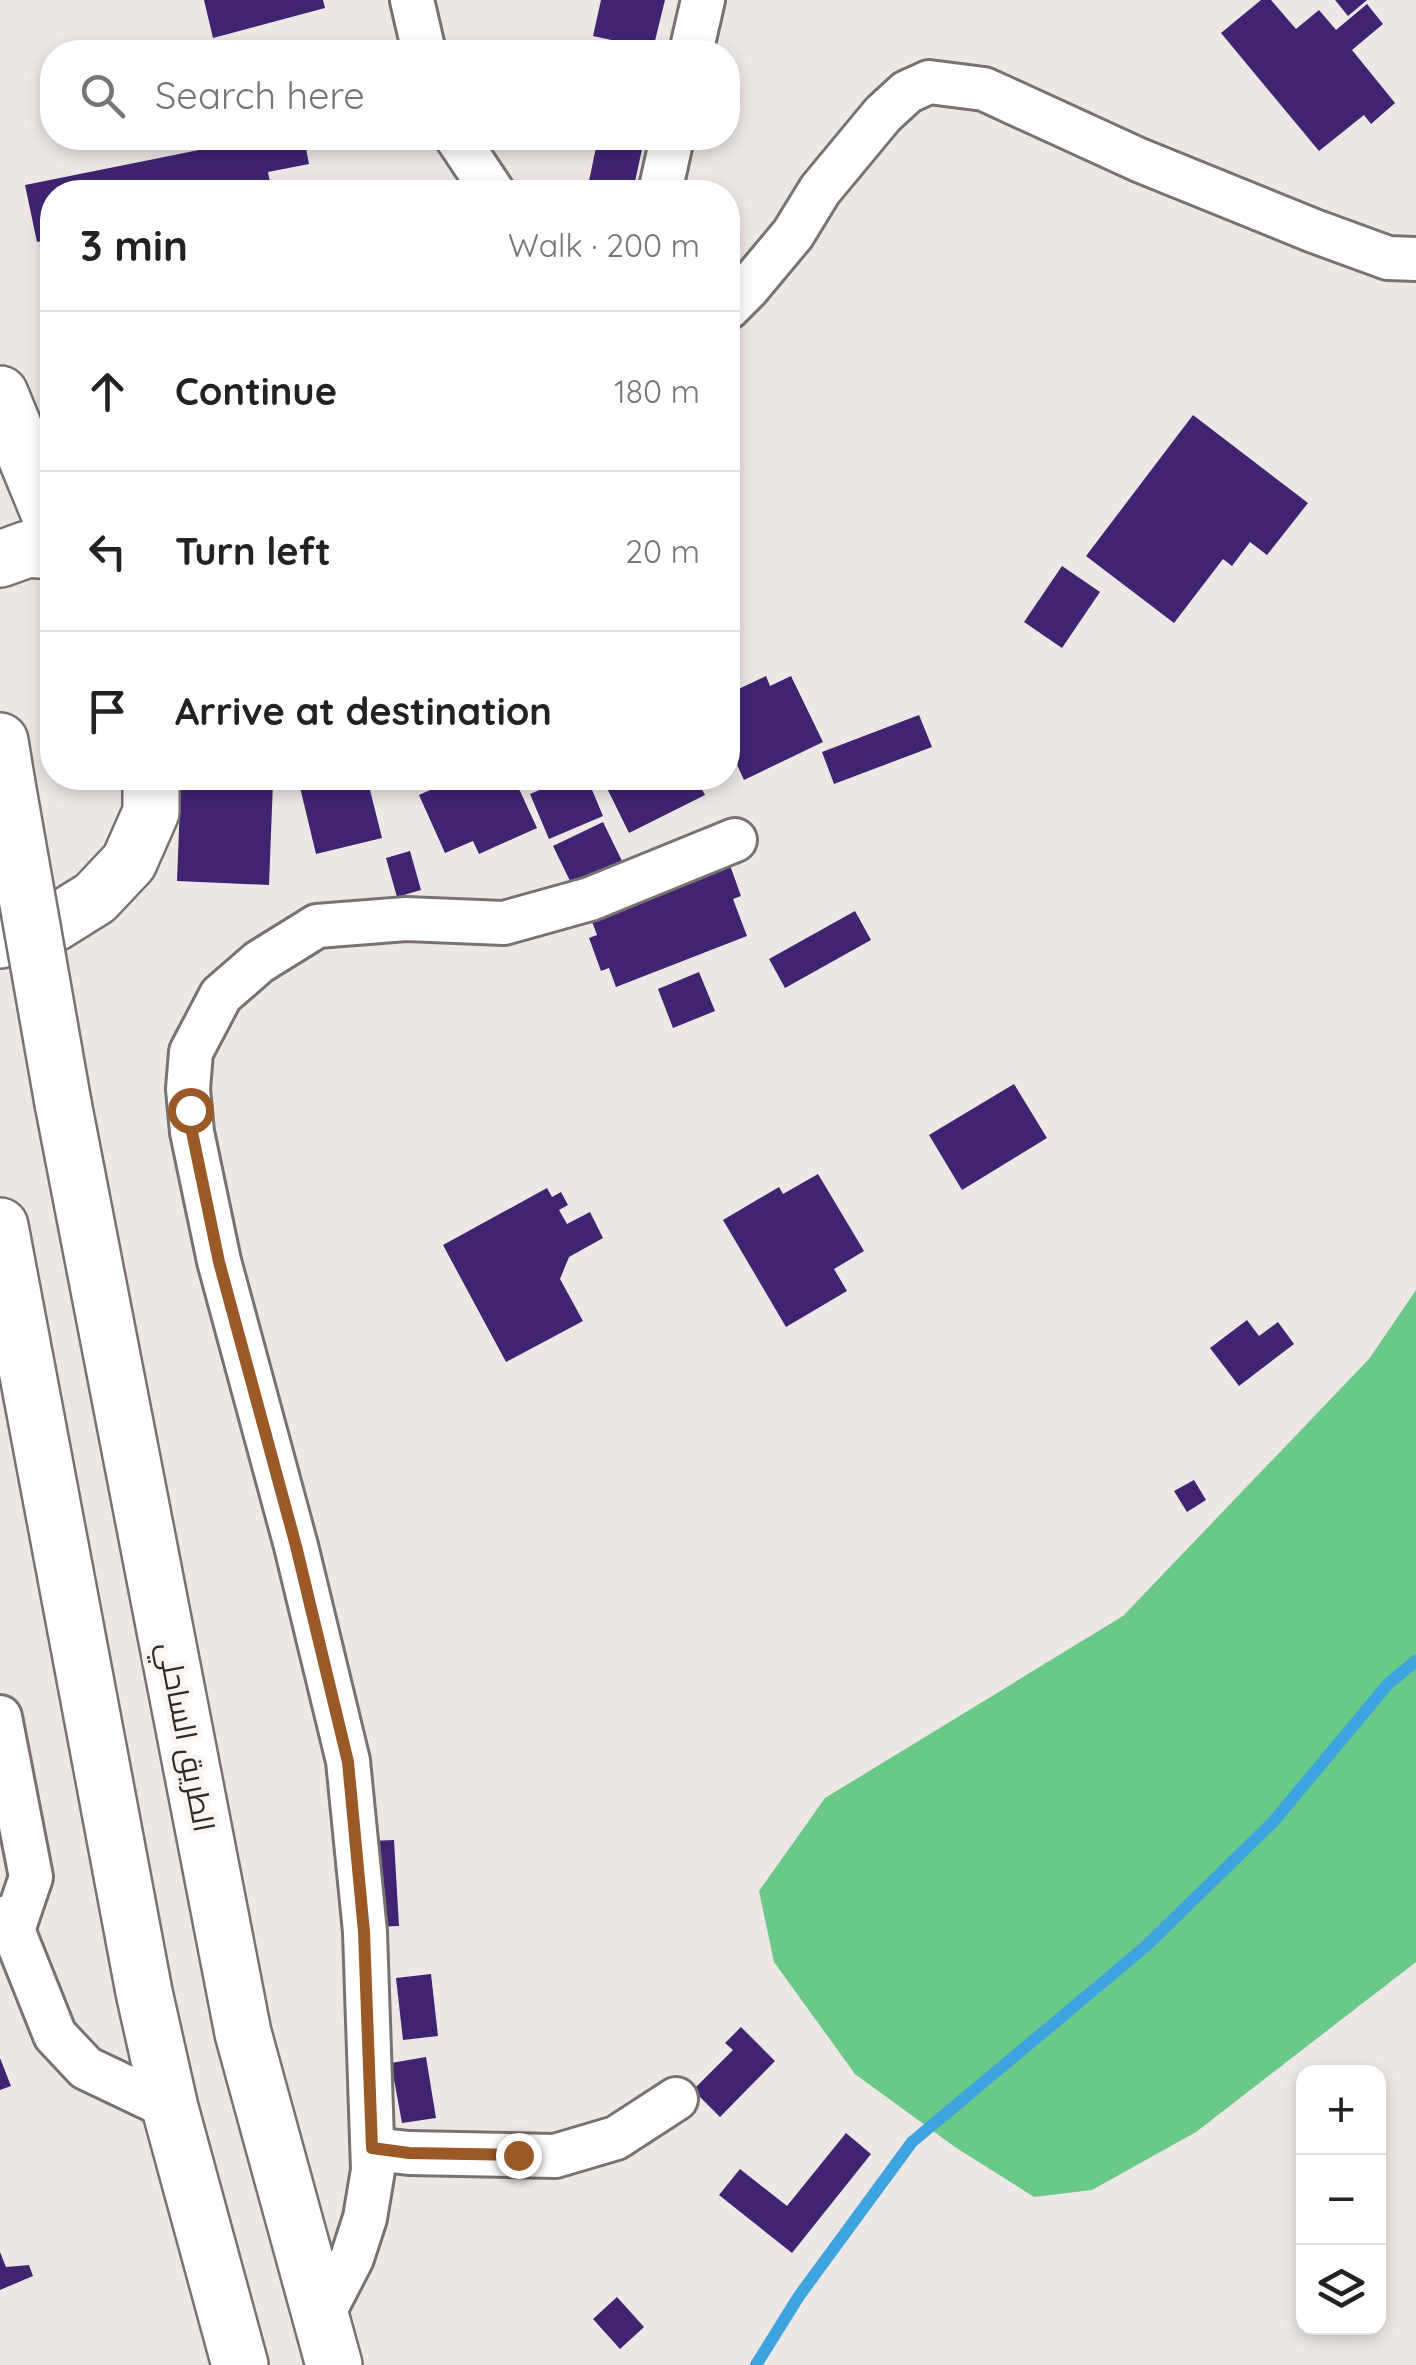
<!DOCTYPE html>
<meta charset="utf-8">
<style>
body{margin:0;font-family:Quicksand,Cairo,sans-serif;background:#f2f2f2;color:#222}
.controls{position:absolute;right:30px;bottom:30px;display:grid;overflow:hidden;border-radius:20px;box-shadow:0 5px 15px #0003}
.controls button{width:90px;height:90px;display:grid;place-items:center;padding:0;border:0;border-bottom:2px solid #e0e0e0;background:#fff;color:#222;font:50px sans-serif}
.stop{position:absolute;width:30px;height:30px;margin:-22px;border:8px solid #9b5927;border-radius:50%;background:#fff}
.stop.end{background:#9b5927;border-color:#fff;box-shadow:0 2px 10px #0008}
.list{margin:0;padding:0;list-style:none}
h2{display:flex;justify-content:space-between;align-items:center;height:130px;margin:0;padding:0 40px;font-size:42px}
h2 small{font-size:32px;font-weight:400;color:#767676}
.list li{display:grid;grid-template-columns:65px 1fr auto;gap:30px;align-items:center;box-sizing:border-box;height:160px;padding:0 40px;border-top:2px solid #e0e0e0}
.list b{display:block;font-size:38px;white-space:nowrap}
.list em{font-size:32px;font-style:normal;color:#767676}
.icon{flex:none;width:55px;height:55px;fill:none;stroke:currentColor;stroke-width:2;stroke-linecap:round;stroke-linejoin:round}
.map{position:relative;flex:none;width:1416px;height:2365px;overflow:hidden}
.search{position:absolute;background:#fff;box-shadow:0 5px 15px #0003;left:40px;top:40px;width:700px;height:110px;display:flex;align-items:center;gap:25px;box-sizing:border-box;padding:0 35px;border-radius:40px;color:#767676;font-size:38px}
.panel{position:absolute;background:#fff;box-shadow:0 5px 15px #0003;left:40px;top:180px;width:700px;height:610px;border-radius:40px}
.map>svg:first-child{display:block}
</style>
<div class="map">
<svg width="1416" height="2365" viewBox="0 0 1416 2365">
<rect width="100%" height="100%" fill="#ede8e5"/>
<polygon fill="#6ac889" points="1416,1290 1416,1962 1196,2132 1092,2190 1034,2197 955,2147 855,2074 774,1962 759,1891 825,1798 1123,1616 1369,1359"/>
<g fill="none" stroke-linecap="round" stroke-linejoin="round">
<polyline stroke="#3ea4e0" stroke-width="12" points="756,2365 799,2296 912,2142 1145,1947 1273,1822 1388,1684 1416,1661"/>
</g>
<g fill="#402472">
<polygon points="204,0 323,0 325,8 213,38"/>
<polygon points="601,0 665,0 653,49 593,36"/>
<polygon points="1261,0 1271,0 1296,29 1319,10 1336,30 1367,4 1383,24 1352,50 1395,103 1371,124 1364,115 1319,151 1221,33"/>
<polygon points="1335,0 1367,0 1348,16"/>
<polygon points="259,138 304,138 309,164 268,172 272,192 218,192 216,185 178,192 52,192 52,239 37,242 25,185"/>
<polygon points="598,138 644,140 633,191 589,181"/>
<polygon points="1193,415 1308,503 1267,555 1250,542 1232,566 1223,559 1174,623 1086,556"/>
<polygon points="1062,566 1100,592 1062,648 1024,622"/>
<polygon points="766,676 770,686 791,676 823,742 744,780 728,745 728,694"/>
<polygon points="919,715 932,747 834,784 822,752"/>
<polygon points="181,778 236,778 236,781 273,782 269,885 177,881"/>
<polygon points="305,778 367,778 382,838 316,854 298,779"/>
<polygon points="457,778 514,778 537,828 479,854 473,841 445,853 419,795"/>
<polygon points="568,778 587,778 603,816 549,839 530,794"/>
<polygon points="602,778 696,778 705,795 629,833"/>
<polygon points="603,822 623,863 573,887 553,846"/>
<polygon points="410,851 421,890 397,897 386,858"/>
<polygon points="727,857 741,896 733,899 747,936 616,987 609,968 601,971 589,938 597,935 588,911"/>
<polygon points="855,911 871,940 785,988 769,959"/>
<polygon points="699,972 715,1011 673,1028 658,989"/>
<polygon points="1014,1084 1047,1138 962,1190 929,1135"/>
<polygon points="818,1174 864,1251 834,1269 847,1291 786,1327 723,1220 779,1187 783,1194"/>
<polygon points="547,1188 552,1197 561,1192 568,1205 559,1210 567,1224 590,1212 603,1238 569,1257 560,1279 583,1321 506,1362 443,1245"/>
<polygon points="1247,1320 1259,1336 1278,1322 1294,1344 1239,1386 1210,1348"/>
<polygon points="1194,1480 1206,1500 1187,1512 1174,1491"/>
<polygon points="394,1840 399,1926 375,1927 369,1841"/>
<polygon points="431,1974 438,2036 403,2040 396,1978"/>
<polygon points="741,2027 775,2061 720,2117 693,2090 733,2050 725,2043"/>
<polygon points="426,2057 436,2118 402,2123 391,2063"/>
<polygon points="0,2058 11,2086 0,2090"/>
<polygon points="846,2133 871,2154 792,2253 719,2195 740,2169 787,2206"/>
<polygon points="0,2252 6,2267 29,2265 33,2276 0,2290"/>
<polygon points="617,2297 644,2327 620,2349 593,2319"/>
</g>
<g fill="none" stroke-linecap="round" stroke-linejoin="round">
<g stroke="#787371" stroke-width="48">
<g id="minor">
<polyline points="412,0 424,52"/>
<polyline points="691,52 703,0"/>
<polyline points="457,138 493,192"/>
<polyline points="660,192 672,138"/>
<polyline points="728,308 747,289 793,234 820,190 883,114 907,92 929,82 984,89 1139,160 1314,231 1388,258 1416,259"/>
<polyline points="0,1717 31,1877 13,1930"/>
<polyline points="0,1918 13,1930 55,2035 86,2068 170,2108"/>
<polyline points="373,2149 409,2153 555,2156 616,2138 676,2099"/>
<polyline points="320,2320 352,2258 365,2218 373,2170 365,1932 348,1761 296,1546 219,1261 192,1132 188,1089 191,1052 221,995 259,962 317,926 406,919 504,923 590,899 735,840"/>
</g>
</g>
<g stroke="#787371" stroke-width="60">
<g id="highway">
<polyline points="0,394 52,520"/>
<polyline points="0,559 28,549 52,551"/>
<polyline points="0,741 7,784"/>
<polyline points="0,940 55,923 95,898 129,862 151,812 151,778"/>
<polyline points="63,1103 243,2033 334,2365"/>
<polyline points="0,1226 144,1992 170,2108 240,2365"/>
</g>
</g>
<use href="#minor" stroke="#fff" stroke-width="42"/>
<use href="#highway" stroke="#fff" stroke-width="55"/>
<g stroke="#787371" stroke-width="60" stroke-linecap="butt">
<polyline id="highway-bridge" points="7,784 63,1103"/>
</g>
<use href="#highway-bridge" stroke="#fff" stroke-width="55"/>
</g>
<g fill="none" stroke-linecap="round" stroke-linejoin="round">
<polyline stroke="#9b5927" stroke-width="12" points="190,1110 192,1132 219,1262 296,1546 348,1762 364,1932 372,2148 409,2153 518,2155"/>
</g>
<g text-anchor="middle" stroke-width="10" stroke-linejoin="round" paint-order="stroke">
<g font-size="30" fill="#2d2b2a" stroke="#faf5f2">
<text transform="translate(186 1737) rotate(79)" y="10">الطريق الساحلي</text>
</g>
</g>
</svg>
<div class="controls">
<button>+</button>
<button>−</button>
<button><svg class="icon" aria-label="layers" viewBox="0 0 24 24"><path d="M12 4l9 5-9 5-9-5zM3 14l9 5 9-5"/></svg></button>
</div>
<div class="stop" style="left:190px;top:1110px"></div>
<div class="stop end" style="left:518px;top:2155px"></div>
<div class="search"><svg class="icon" aria-label="search" viewBox="0 0 24 24"><circle cx="10" cy="10" r="6"/><path d="M15 15l6 6"/></svg>Search here</div>
<section class="panel">
<h2>3 min<small>Walk · 200 m</small></h2>
<ul class="list">
<li><svg class="icon" aria-label="ahead" viewBox="0 0 24 24"><path d="M12 20V5M6 11l6-6 6 6"/></svg><div><b>Continue</b></div><em>180 m</em></li>
<li><svg class="icon" aria-label="left" viewBox="0 0 24 24"><path d="M17 20v-9H6M10 6l-5 5 5 5"/></svg><div><b>Turn left</b></div><em>20 m</em></li>
<li><svg class="icon" aria-label="arrive" viewBox="0 0 24 24"><path d="M6 21V4h12l-3 4 3 4H6"/></svg><div><b>Arrive at destination</b></div></li>
</ul>
</section>
</div>
